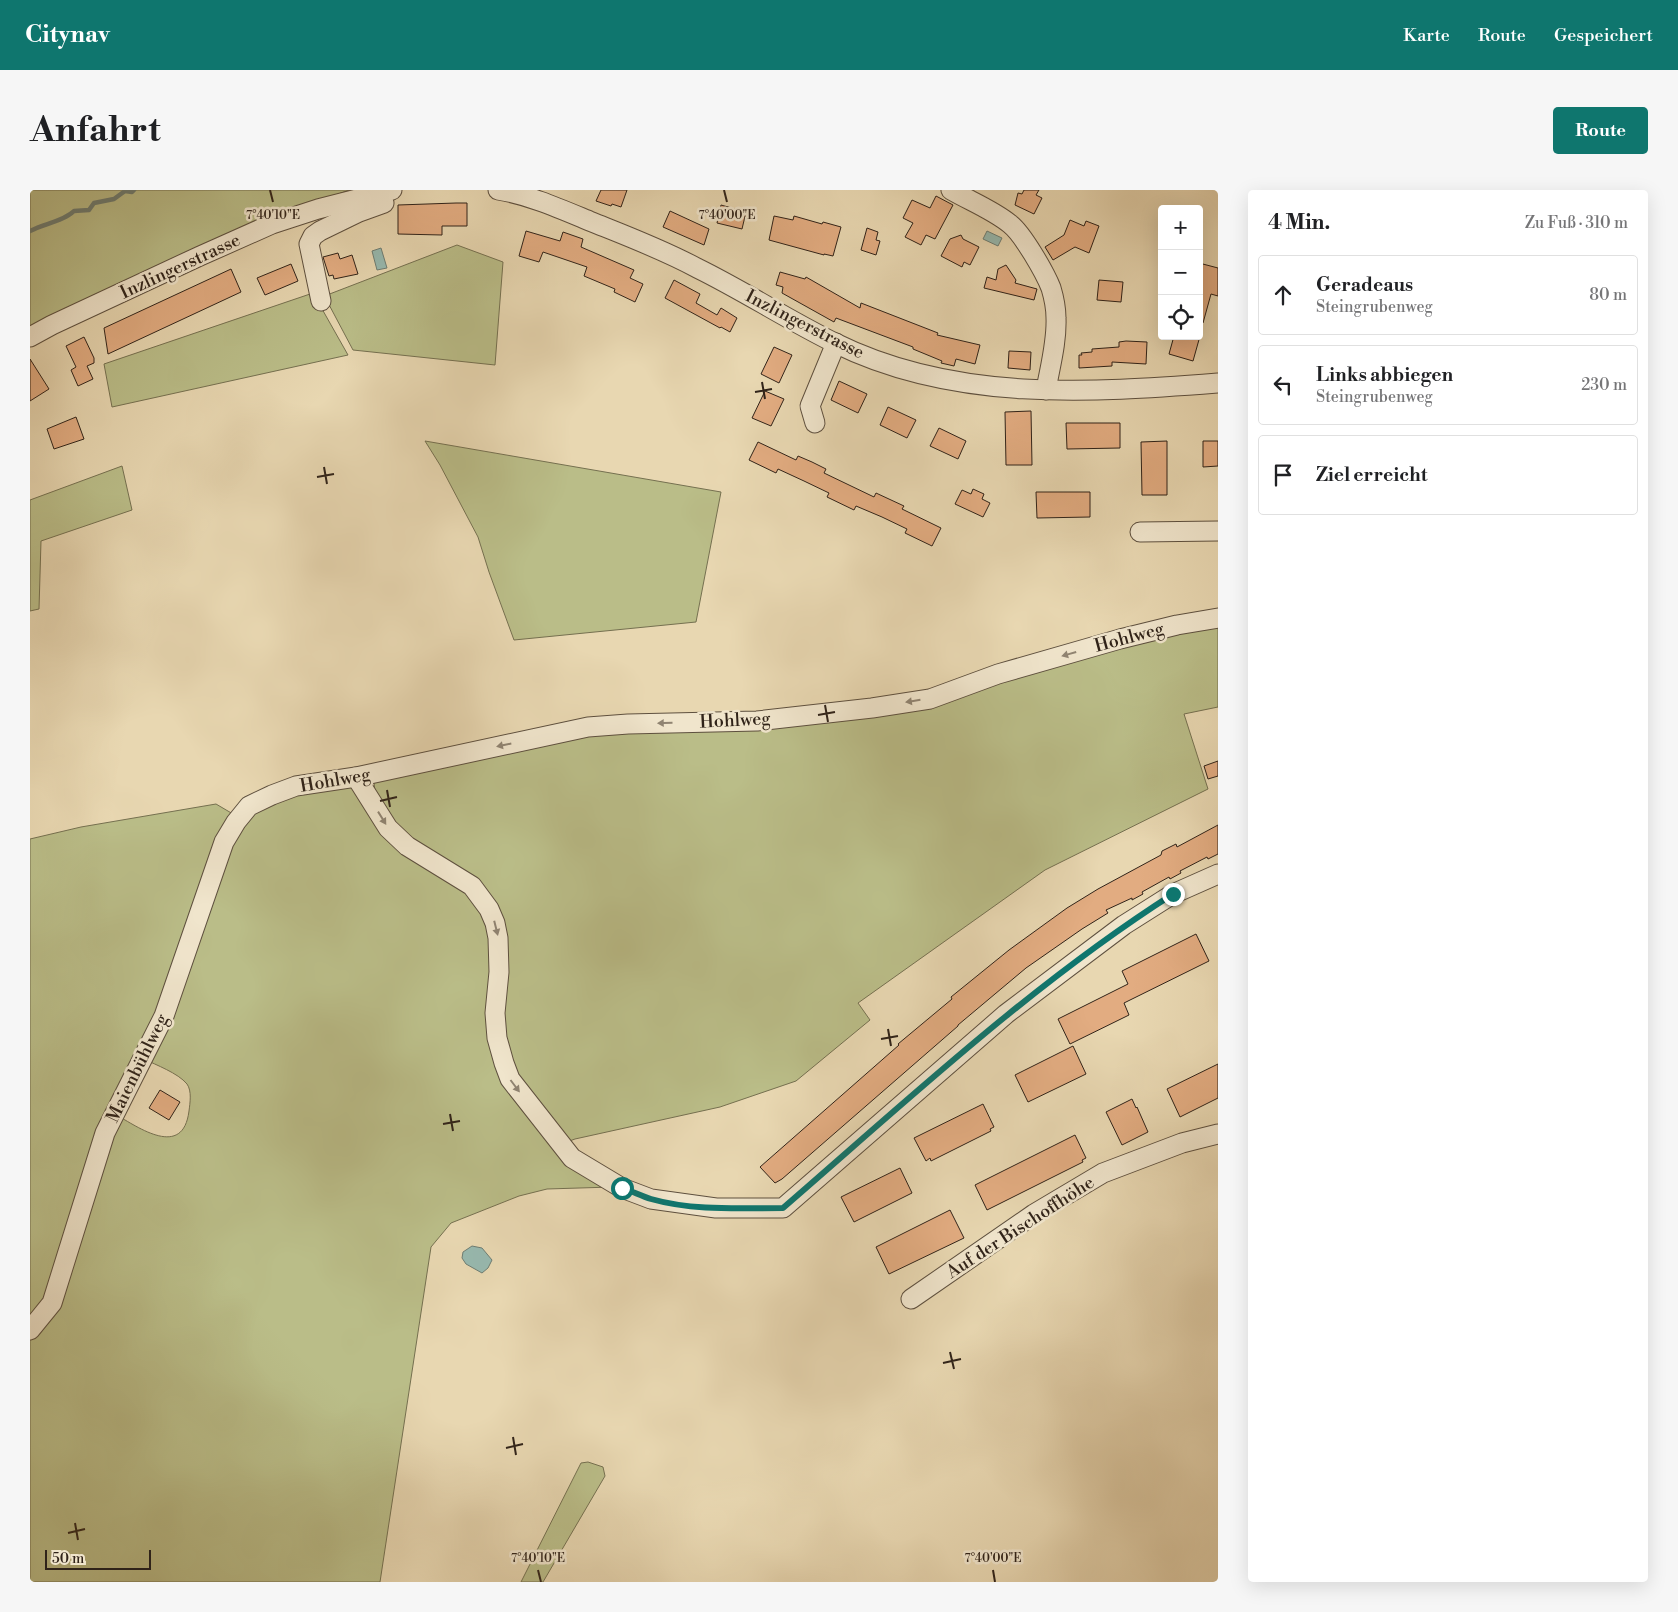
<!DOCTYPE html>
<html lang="de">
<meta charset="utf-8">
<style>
body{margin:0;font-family:"Libre Bodoni",serif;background:#f6f6f6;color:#202124}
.controls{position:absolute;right:15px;top:15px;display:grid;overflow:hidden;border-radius:5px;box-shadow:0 5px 20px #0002}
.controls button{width:45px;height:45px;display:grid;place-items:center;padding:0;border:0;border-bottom:1px solid #e0e0e0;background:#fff;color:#202124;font:25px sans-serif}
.scale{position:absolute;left:15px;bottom:12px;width:106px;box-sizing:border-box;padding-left:5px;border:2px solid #302319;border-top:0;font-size:14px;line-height:18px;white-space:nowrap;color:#302319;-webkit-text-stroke:4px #f0e5cc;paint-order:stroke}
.stop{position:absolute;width:15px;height:15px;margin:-11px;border:4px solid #0f766e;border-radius:50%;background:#fff}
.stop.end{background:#0f766e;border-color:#fff;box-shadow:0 1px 5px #0008}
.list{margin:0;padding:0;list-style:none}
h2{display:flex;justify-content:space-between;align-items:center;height:65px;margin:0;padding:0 20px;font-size:21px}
h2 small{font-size:16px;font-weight:400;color:#757577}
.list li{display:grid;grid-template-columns:32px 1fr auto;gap:15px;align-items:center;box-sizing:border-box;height:80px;margin:0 10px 10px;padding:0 10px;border:1px solid #e0e0e0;border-radius:5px}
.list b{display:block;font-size:19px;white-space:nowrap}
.list p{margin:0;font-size:16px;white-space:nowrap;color:#757577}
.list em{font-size:16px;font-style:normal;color:#757577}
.icon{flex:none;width:28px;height:28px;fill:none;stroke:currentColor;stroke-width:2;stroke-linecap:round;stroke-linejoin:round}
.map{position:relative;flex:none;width:1188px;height:1392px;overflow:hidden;border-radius:5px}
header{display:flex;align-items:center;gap:30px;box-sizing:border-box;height:70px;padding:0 25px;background:#0f766e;color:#fff}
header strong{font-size:24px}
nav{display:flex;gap:28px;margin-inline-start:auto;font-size:18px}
.intro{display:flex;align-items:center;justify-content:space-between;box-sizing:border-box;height:120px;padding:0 30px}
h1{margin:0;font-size:35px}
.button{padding:12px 22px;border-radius:5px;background:#0f766e;color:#fff;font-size:18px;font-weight:700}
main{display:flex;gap:30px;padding:0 30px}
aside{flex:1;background:#fff;border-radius:5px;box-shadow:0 5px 20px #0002}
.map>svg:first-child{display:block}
</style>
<header>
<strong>Citynav</strong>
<nav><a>Karte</a><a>Route</a><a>Gespeichert</a></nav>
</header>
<div class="intro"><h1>Anfahrt</h1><a class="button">Route</a></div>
<main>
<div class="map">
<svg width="1188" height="1392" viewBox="0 0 1188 1392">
<rect width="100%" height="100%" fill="#e8d7b1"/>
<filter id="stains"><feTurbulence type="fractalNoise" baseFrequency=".004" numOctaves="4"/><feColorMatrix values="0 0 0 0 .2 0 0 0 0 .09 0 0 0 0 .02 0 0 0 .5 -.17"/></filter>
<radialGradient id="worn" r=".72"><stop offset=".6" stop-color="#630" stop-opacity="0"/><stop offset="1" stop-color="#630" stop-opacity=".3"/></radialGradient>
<g fill="#babd88" stroke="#757050" fill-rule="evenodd">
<polygon points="0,0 319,0 274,17 0,139"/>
<polygon points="427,55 473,72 465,175 323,160 296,109 297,105"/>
<polygon points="283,103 318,165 82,217 74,174"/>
<polygon points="395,251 691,302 666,432 484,450 459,382 448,347 410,275"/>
<polygon points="92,276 102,320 11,351 9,419 0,421 0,310"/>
<polygon points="1188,430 1188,517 1154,524 1178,599 1015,680 828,813 840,830 766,891 690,917 545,949 534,953 488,890 475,860 470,733 385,654 346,612 344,592 558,542 880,516"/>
<path d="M 319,592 L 440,702 L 463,739 L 475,882 L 582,997 L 517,999 L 489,1006 L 421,1033 L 401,1057 L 350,1392 L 0,1392 L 0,649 L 51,637 L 186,614 L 203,624 L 269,601 ZM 114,869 C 126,875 148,883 157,894 C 162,901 160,913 159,921 C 153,969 109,938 85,924 Z"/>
<polygon points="558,1272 573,1277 575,1286 513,1392 491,1392 551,1273"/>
</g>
<g fill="#97b9af" stroke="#6e7d73">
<polygon points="957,41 972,48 968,56 953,49"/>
<polygon points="351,58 357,78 347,80 342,61"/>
<polygon points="442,1056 452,1058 462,1070 458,1078 452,1083 436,1074 432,1068 433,1062"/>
</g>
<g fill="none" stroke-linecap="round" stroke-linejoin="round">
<path stroke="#6e7d73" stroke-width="4.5" d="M 0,41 C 13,34 34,31 44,21 L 59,20 L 64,13 L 84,9 L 95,1 L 102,2 L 104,0"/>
</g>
<g fill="#e2ac81" stroke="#302319">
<polygon points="571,0 597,0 591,17 582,14 581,16 566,11"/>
<polygon points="994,0 1009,0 1006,5 1012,8 1004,24 985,15 988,3 992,4"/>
<polygon points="906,6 923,15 905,49 896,45 891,55 875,47 883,33 873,28 882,10 900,18"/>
<polygon points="426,13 437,13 437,36 412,36 412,45 368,44 368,15"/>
<polygon points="691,15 716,22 712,39 687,33"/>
<polygon points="640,21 679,39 674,55 633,37"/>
<polygon points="744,26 763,30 764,26 792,34 793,32 811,37 803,66 794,64 794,65 739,50"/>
<polygon points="1040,30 1054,36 1056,31 1069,36 1059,63 1045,57 1023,70 1015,57 1034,45"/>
<polygon points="837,38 848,42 846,50 850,51 846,65 831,60"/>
<polygon points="496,41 530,51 533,42 553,49 551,57 604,80 600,88 613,94 605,112 584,102 585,99 554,86 557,77 513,62 509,72 489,66"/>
<polygon points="931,45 933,49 949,57 940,75 934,72 932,77 911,66 920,49"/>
<polygon points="308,63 310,69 322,65 328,84 304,89 303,85 299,86 293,67"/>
<polygon points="1169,73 1188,78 1188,106 1181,104 1173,133 1169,132"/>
<polygon points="261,74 268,91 235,105 227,88"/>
<polygon points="976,75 986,90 985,93 1007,99 1004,110 954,98 957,87 966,90 968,79"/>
<polygon points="201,79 211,102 78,164 74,138"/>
<polygon points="750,82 775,89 776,87 830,118 831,113 908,143 907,145 950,155 945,174 926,169 924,176 911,173 912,171 883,159 883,157 806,128 804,132 752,103 753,97 746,95"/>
<polygon points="644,90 670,104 666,113 687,125 691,118 707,128 700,142 691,137 690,138 635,108"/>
<polygon points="1069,90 1093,92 1091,112 1067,110"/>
<polygon points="1144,146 1170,146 1163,171 1139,164"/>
<polygon points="54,147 64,168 64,173 57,176 63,189 48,196 41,180 46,177 36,156"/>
<polygon points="1096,151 1117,152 1116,174 1082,172 1082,176 1049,178 1049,165 1052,165 1051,163 1062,162 1062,159 1089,157 1089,152"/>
<polygon points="744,157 762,165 749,193 731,184"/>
<polygon points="979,161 1001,162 1000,180 978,178"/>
<polygon points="0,169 19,199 0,211"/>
<polygon points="809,191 837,204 828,223 801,210"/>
<polygon points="735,201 754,209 741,236 722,228"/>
<polygon points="858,217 886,230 877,248 850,235"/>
<polygon points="1001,221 1002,275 976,275 975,222"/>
<polygon points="46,227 54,249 24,259 17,239"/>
<polygon points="1036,233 1090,233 1090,258 1037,259"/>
<polygon points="909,238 936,251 928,269 900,256"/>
<polygon points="1137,251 1137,305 1112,305 1111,252"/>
<polygon points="1173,251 1188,251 1188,276 1173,277"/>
<polygon points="728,252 766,270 768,266 782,272 796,279 794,283 844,307 846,303 874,316 872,319 911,338 902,356 875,343 877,339 852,327 826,316 824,320 797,307 799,303 774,291 748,279 746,283 719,270"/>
<polygon points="943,299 954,304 952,309 960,313 953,327 925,314 932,300 941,304"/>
<polygon points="1006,302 1060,302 1060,327 1007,328"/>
<polygon points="1188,571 1188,586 1178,589 1174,576"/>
<polygon points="1188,635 1188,664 1178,669 1177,667 1150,681 1151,683 1140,689 1139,687 1112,702 1113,704 1102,710 1102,708 1076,720 1078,723 1052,739 996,778 928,835 928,836 752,989 745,993 730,977 869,855 868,854 922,809 921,807 979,760 1037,718 1068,699 1131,665 1132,661 1146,654 1147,657"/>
<polygon points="1166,744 1179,771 1094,813 1099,825 1040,854 1028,829 1098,794 1092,781"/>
<polygon points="1043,856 1056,884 998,912 985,885"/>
<polygon points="1188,874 1188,908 1150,927 1137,899"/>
<polygon points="130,900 150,912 139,930 119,918"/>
<polygon points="1102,909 1106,918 1107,917 1118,942 1092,955 1076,922"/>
<polygon points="953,914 964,937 960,939 961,941 901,971 900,968 896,971 884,948"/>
<polygon points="1045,945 1056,968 1052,970 1053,972 957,1020 945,995"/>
<polygon points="870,978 882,1003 824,1032 811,1007"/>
<polygon points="920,1020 934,1048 859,1084 846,1057"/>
</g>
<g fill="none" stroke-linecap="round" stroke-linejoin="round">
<g stroke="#5e503f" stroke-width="21">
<g id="minor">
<path d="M 468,0 C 500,5 533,20 562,32 C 597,46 634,60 667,78 C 714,101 758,130 805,153 C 924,212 1060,203 1188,193"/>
<path d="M 921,0 C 940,11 963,20 980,34 C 993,44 1015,83 1021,98 C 1024,108 1026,119 1026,128 C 1027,152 1020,177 1016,200"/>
<polyline points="291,111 279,54 283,46 290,41 329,22 354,13"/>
<polyline points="0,147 22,135 170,66 242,34 288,19 362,0"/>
<polyline points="785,233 780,216 806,153"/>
<polyline points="1110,342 1188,341"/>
<polyline points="326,587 358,638 377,656 442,696 459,719 465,733 468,748 469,782 465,823 467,848 474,873 480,889 542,968 592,998 621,1009 686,1018 753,1018 976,824 1094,735 1143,704 1188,684"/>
<polyline points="881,1109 1004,1024 1073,983 1152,953 1188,944"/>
<polyline points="0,1140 22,1113 75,943 134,826 194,652 206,632 219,616 242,605 266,596 326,587 558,537 598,534 727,531 842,518 900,509 968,484 1090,449 1147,435 1188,428"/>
</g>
</g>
<use href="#minor" stroke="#f0e5cc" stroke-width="19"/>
</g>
<defs><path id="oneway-solid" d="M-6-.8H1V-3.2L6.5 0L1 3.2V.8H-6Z" transform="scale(1.25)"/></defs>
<g fill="#908472">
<use href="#oneway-solid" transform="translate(1039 464) rotate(164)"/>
<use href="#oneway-solid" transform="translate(883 511) rotate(171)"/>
<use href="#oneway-solid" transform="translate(635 533) rotate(179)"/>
<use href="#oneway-solid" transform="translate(474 555) rotate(168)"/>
<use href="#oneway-solid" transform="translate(352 628) rotate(58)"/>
<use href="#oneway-solid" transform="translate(466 738) rotate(76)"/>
<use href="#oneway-solid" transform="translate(485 896) rotate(53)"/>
</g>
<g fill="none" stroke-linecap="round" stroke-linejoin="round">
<path stroke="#0f766e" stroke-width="6" d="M 592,998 C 602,1001 611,1006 621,1009 C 663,1021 710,1018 753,1018 C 879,909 1002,794 1143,704"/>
</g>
<path fill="none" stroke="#302319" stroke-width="2" d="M 240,0 L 243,12M 694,0 L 697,12M 732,192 L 735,209M 725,202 L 742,199M 294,277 L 297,294M 287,287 L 304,284M 795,515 L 798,532M 788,525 L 805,522M 357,600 L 360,617M 350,611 L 367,607M 858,839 L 861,856M 851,849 L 868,846M 420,924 L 423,941M 413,934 L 430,931M 920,1162 L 924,1179M 913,1173 L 931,1169M 483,1247 L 486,1265M 476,1258 L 493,1254M 45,1333 L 48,1350M 38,1343 L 55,1339M 508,1380 L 511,1392M 963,1380 L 965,1392"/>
<g text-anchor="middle" stroke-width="5" stroke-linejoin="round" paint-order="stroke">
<g font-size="18" fill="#302319" stroke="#f0e5cc">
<text transform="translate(150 76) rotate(-25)" y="6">Inzlingerstrasse</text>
<text transform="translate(775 134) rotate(27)" y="6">Inzlingerstrasse</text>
<text transform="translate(1099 447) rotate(-15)" y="6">Hohlweg</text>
<text transform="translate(705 530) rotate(-3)" y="6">Hohlweg</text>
<text transform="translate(305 590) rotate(-10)" y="6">Hohlweg</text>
<text transform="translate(107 878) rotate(-64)" y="6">Maienbühlweg</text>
<text transform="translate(990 1037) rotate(-33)" y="6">Auf der Bischoffhöhe</text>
</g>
</g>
<g font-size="12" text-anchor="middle" fill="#302319" stroke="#f0e5cc" stroke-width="5" stroke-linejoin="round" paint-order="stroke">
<text x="243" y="29">7°40'10"E</text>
<text x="697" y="29">7°40'00"E</text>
<text x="508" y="1372">7°40'10"E</text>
<text x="963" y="1372">7°40'00"E</text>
</g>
<rect width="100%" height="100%" filter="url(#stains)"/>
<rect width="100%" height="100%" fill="url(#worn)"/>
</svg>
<div class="controls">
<button>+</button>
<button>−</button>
<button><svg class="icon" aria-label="locate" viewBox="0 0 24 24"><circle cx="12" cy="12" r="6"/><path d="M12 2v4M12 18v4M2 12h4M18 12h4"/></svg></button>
</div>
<div class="scale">50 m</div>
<div class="stop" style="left:592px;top:998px"></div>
<div class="stop end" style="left:1143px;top:704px"></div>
</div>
<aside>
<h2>4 Min.<small>Zu Fuß · 310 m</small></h2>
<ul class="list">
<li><svg class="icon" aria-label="ahead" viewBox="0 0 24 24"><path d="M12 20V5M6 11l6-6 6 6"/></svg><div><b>Geradeaus</b><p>Steingrubenweg</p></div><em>80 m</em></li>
<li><svg class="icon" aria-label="left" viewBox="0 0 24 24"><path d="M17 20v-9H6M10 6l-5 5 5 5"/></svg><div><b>Links abbiegen</b><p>Steingrubenweg</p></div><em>230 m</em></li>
<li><svg class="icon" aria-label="arrive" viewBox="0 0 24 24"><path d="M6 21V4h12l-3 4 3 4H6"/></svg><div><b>Ziel erreicht</b></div></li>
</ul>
</aside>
</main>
